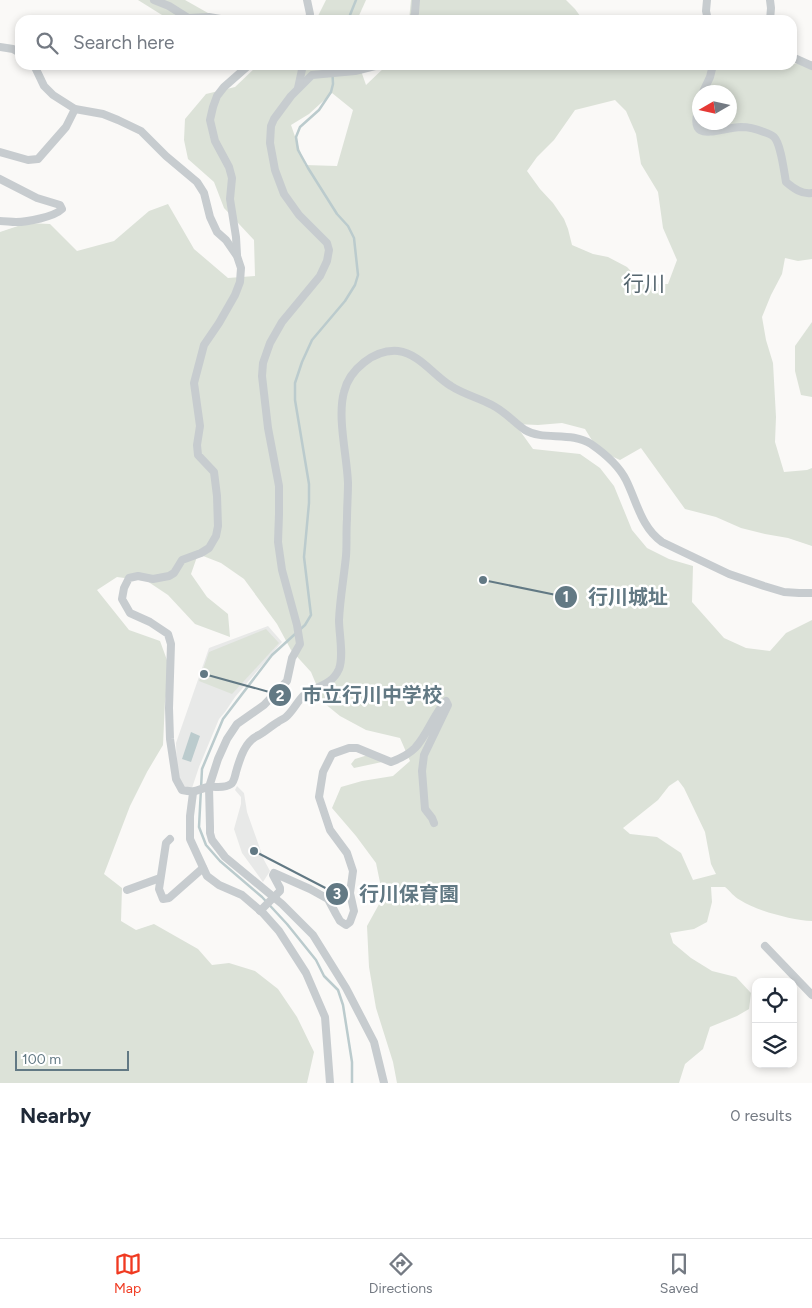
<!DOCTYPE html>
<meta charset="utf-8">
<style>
body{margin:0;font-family:Figtree,"Noto Sans JP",sans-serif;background:#f2f2f3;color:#1f2937}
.controls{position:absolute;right:15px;bottom:15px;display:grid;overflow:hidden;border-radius:10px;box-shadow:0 2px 8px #0003}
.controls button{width:45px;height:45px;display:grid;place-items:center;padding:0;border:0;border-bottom:1px solid #e0e1e3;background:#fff;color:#1f2937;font:25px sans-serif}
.compass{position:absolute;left:692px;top:85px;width:45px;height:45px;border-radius:50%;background:#fff;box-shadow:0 2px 8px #0003;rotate:261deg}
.scale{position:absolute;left:15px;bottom:12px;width:114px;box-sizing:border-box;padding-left:5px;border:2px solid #627984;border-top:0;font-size:14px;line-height:18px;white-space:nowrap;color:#627984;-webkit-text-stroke:4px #fff;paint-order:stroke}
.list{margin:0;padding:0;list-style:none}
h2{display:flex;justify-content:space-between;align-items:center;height:65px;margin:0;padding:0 20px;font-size:21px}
h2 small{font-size:16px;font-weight:400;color:#747a83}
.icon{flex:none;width:28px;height:28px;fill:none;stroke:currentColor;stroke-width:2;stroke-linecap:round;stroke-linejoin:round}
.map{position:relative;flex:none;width:812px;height:1083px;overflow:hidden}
.search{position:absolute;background:#fff;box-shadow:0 2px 8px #0003;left:15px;right:15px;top:15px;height:55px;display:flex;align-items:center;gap:12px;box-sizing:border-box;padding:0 18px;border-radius:15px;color:#747a83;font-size:19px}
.sheet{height:155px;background:#fff}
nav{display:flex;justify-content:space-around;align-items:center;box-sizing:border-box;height:70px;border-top:1px solid #e0e1e3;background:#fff;font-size:14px;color:#747a83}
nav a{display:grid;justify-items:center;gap:2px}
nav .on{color:#f03a21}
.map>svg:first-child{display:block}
</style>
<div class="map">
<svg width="812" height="1083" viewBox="0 0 812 1083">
<rect width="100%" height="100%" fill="#faf9f7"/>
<g fill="#e8e9e8">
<polygon points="268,626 282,642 235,697 225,712 219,719 199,767 192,788 184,788 177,774 176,743 209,648"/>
<polygon points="237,786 244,793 247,812 264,860 270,871 263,882 242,853 234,829 241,804 241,797 235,790"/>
</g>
<g fill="#dce2d8" fill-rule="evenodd">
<polygon points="138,0 185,0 208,13 204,20 170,20"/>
<polygon points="326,0 366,0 357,20 316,20"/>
<polygon points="411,0 566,0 575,9 583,20 409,20"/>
<path d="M 812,61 L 812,259 L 798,261 L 785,258 L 782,274 L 771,295 L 762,317 L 766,340 L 773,363 L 776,417 L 775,442 L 784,472 L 807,470 L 812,468 L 812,546 L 788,538 L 765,534 L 741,528 L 716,517 L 685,509 L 641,448 L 620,460 L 598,450 L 585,429 L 562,423 L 538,425 L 515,424 L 533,449 L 580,454 L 600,468 L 614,486 L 632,530 L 647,548 L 669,559 L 693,566 L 692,602 L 724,638 L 746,648 L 770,651 L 786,633 L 812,620 L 812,921 C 792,920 757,911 740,900 C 734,897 730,891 725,887 L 711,887 L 712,902 L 707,922 L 694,929 L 670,933 L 673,943 L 691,958 L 712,971 L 736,977 L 751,993 L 749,1009 L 737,1016 L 710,1027 L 703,1049 L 685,1064 L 679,1083 L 397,1083 L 393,1062 L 376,1008 L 369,967 L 367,926 L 383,897 L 376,863 L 356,836 L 332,808 L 341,787 L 362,781 L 393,776 L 410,761 L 400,738 L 366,730 L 340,716 L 324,703 L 311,672 L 291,650 L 277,624 L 244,579 L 221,563 L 198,554 L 191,574 L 207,597 L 228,614 L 230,637 L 195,624 L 168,595 L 147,581 L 117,577 L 97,590 L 129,630 L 160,641 L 171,671 L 165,701 L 163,745 L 147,772 L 130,806 L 104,874 L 122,888 L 121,921 L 136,930 L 154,924 L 198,949 L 212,965 L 229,963 L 255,971 L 278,989 L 297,1017 L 314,1052 L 307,1083 L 0,1083 L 0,232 L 27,223 L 50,224 L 77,251 L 114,241 L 149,211 L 168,204 L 194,249 L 228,278 L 255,276 L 254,240 L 224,208 L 214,182 L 188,159 L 184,140 L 185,119 L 206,94 L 235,87 L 258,65 L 359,65 L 366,85 L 387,65 L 792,65 L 792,64 ZM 700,92 L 730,92 L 730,122 L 700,122 ZM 332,93 L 353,110 L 337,166 L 305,165 L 291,125 L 309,114 ZM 615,100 L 626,111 L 636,134 L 641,164 L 658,192 L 663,228 L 677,260 L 668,284 L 643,284 L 627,267 L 608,257 L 593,254 L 572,245 L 568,229 L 564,219 L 553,203 L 540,189 L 527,171 L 537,157 L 554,140 L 575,110 ZM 678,780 L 684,788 L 705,832 L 711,864 L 716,874 L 693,880 L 681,853 L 657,837 L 630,834 L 623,828 L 658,800 L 669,786 Z"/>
<polygon points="812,322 812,397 801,395 795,371 795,346"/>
<polygon points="266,629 279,643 232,694 199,681 209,652"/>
<polygon points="368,755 382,762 354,768 351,764 355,759"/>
</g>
<polygon fill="#bbcbcd" points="191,732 200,736 191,762 182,759"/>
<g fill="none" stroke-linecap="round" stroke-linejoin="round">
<g stroke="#bbcbcd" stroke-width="2.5">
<polyline points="348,20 356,0"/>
<polyline points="332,65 333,84 331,92 319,110 300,127 296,137 298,150 308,168 337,214 348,226 354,238 358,275 355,285 345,301 312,340 302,362 295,383 295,400 309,484 309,503 304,557 311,615 305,625 272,655 223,719 202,769 199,827 206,845 220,861 262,897 287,924 316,960 324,976 338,990 343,1005 352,1062 352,1083"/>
</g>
<g stroke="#c7cccf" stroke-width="8">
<polyline points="154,0 169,6 188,18 209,17 226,20"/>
<polyline points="307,0 310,14 309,20"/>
<polyline points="707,0 706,11 708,20"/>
<polyline points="413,20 415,13 416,0"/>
<polyline points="770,20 771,8 770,0"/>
<polyline points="0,47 13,49 20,53"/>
<polyline points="792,57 812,66"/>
<path d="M 34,65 L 44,86 L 53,95 L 75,109 L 103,114 L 118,120 L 141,131 L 166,156 L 197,182 L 204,193 L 210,217 L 217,232 L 226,240 L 237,256 L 241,268 L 240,282 L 235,295 L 219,323 L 204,345 L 194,383 L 200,426 L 197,445 L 198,455 L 214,472 L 217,496 L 218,526 L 216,536 L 209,548 L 201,553 L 182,560 L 174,573 L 169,576 L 153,579 L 138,576 L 129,578 L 124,588 L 122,599 L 130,613 L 150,622 L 168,634 L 171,644 L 169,708 L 170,739 L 176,779 L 182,790 C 196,793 196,790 208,787 C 216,786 224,789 231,784 C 234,782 235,776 236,772 C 240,758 245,741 259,735 C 266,731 271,726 278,722 C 280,720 284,719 286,717 C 293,711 297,702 303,696 C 316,685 331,687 339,669 C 344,656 339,634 339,620 C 340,598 344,577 346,556 C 347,544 346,532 347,519 C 347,507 348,495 348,483 C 347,456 337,417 344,392 C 349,370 374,349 398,351 C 420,354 433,375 451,386 C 463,394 479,398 492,405 C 504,411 514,422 525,430 C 543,441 571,431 591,444 C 604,453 619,466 626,480 C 637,502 641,527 662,542 L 729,574 L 764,586 L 784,592 L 799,593 L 812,593"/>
<polyline points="379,65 355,71 312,75 291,96 274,119 271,126 270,143 275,170 284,194 299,215 327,243 329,250 327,261 320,276 282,322 270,343 263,363 262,376 268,428 279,486 279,514 278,542 282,570 297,625 300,644 292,658 287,681 264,705 237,724 227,739 218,759 209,787 210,827 210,833 212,840 225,857 282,904 313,935 346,988 374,1042 384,1083"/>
<polyline points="298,88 303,65"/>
<polyline points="703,92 710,77 713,65"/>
<path d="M 700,104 C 685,146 717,128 741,127 C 749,127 757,129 764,132 C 767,133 772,135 774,137 C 781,144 784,172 786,182 C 793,188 802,195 812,193"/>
<polyline points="0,152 28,160 38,159 66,127 75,109"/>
<path d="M 0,179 L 37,198 L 60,205 L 62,209 C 54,217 27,222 16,222 C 11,222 5,221 0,221"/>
<polyline points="237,255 236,237 230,199 232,178 229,167 215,141 210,120 213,107 217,96 224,87 249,65"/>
<polyline points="193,793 190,816 190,839 207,876 219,885 242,895 263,913 279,931 306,973 325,1017 330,1083"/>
<polyline points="170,839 166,843 159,889 163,899 169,898 203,868"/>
<polyline points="127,890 160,878"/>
<path d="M 260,911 L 280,891 L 280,888 L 273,875 L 274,873 L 310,889 L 328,899 L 336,914 L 340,921 L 346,925 L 350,922 L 354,911 L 350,893 L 353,871 L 347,853 L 330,830 L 319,797 L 323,772 L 332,754 L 349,748 L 357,748 L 391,762 C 399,759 408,755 415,748 C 428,734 433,715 446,701 L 448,705 L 424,755 L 422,771 L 425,809 L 432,818 L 434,823"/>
<polyline points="765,946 812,995"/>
</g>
</g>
<g text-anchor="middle" stroke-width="5" stroke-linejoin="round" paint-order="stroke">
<g font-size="21" fill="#55666f" stroke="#fff">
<text x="644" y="291">行川</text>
</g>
</g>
<path fill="none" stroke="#627984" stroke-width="2" d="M483 580L566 597M204 674L280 695M254 851L337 894"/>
<g fill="#627984" stroke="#fff" stroke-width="2">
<circle cx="483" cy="580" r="5"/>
<circle cx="204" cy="674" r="5"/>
<circle cx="254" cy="851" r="5"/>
<circle cx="566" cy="597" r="12"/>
<circle cx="280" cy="695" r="12"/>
<circle cx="337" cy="894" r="12"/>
</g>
<g font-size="15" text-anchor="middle" font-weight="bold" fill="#fff">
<text x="566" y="602">1</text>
<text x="280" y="701">2</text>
<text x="337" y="899">3</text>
</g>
<g font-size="20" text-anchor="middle" font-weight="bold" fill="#627984" stroke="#fff" stroke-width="5" stroke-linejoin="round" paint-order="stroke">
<text x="628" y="604">行川城址</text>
<text x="372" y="702">市立行川中学校</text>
<text x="409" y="901">行川保育園</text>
</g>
</svg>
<div class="controls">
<button><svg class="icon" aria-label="locate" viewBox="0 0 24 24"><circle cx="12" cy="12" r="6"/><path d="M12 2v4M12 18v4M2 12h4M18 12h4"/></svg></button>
<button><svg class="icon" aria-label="layers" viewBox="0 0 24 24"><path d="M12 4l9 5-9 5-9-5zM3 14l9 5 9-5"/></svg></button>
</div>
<svg class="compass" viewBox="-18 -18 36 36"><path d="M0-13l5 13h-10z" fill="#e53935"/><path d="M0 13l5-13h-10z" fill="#747a83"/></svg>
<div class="scale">100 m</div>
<div class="search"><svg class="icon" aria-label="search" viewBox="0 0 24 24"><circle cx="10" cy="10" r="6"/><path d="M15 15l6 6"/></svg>Search here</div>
</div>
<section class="sheet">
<h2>Nearby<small>0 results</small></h2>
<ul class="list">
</ul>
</section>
<nav>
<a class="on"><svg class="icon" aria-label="map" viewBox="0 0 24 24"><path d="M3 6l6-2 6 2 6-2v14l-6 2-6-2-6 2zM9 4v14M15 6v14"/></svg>Map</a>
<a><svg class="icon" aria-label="directions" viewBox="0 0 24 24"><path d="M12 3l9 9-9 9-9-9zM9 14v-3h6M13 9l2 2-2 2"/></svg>Directions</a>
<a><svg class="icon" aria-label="saved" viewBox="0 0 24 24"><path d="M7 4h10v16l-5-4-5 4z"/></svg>Saved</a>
</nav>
